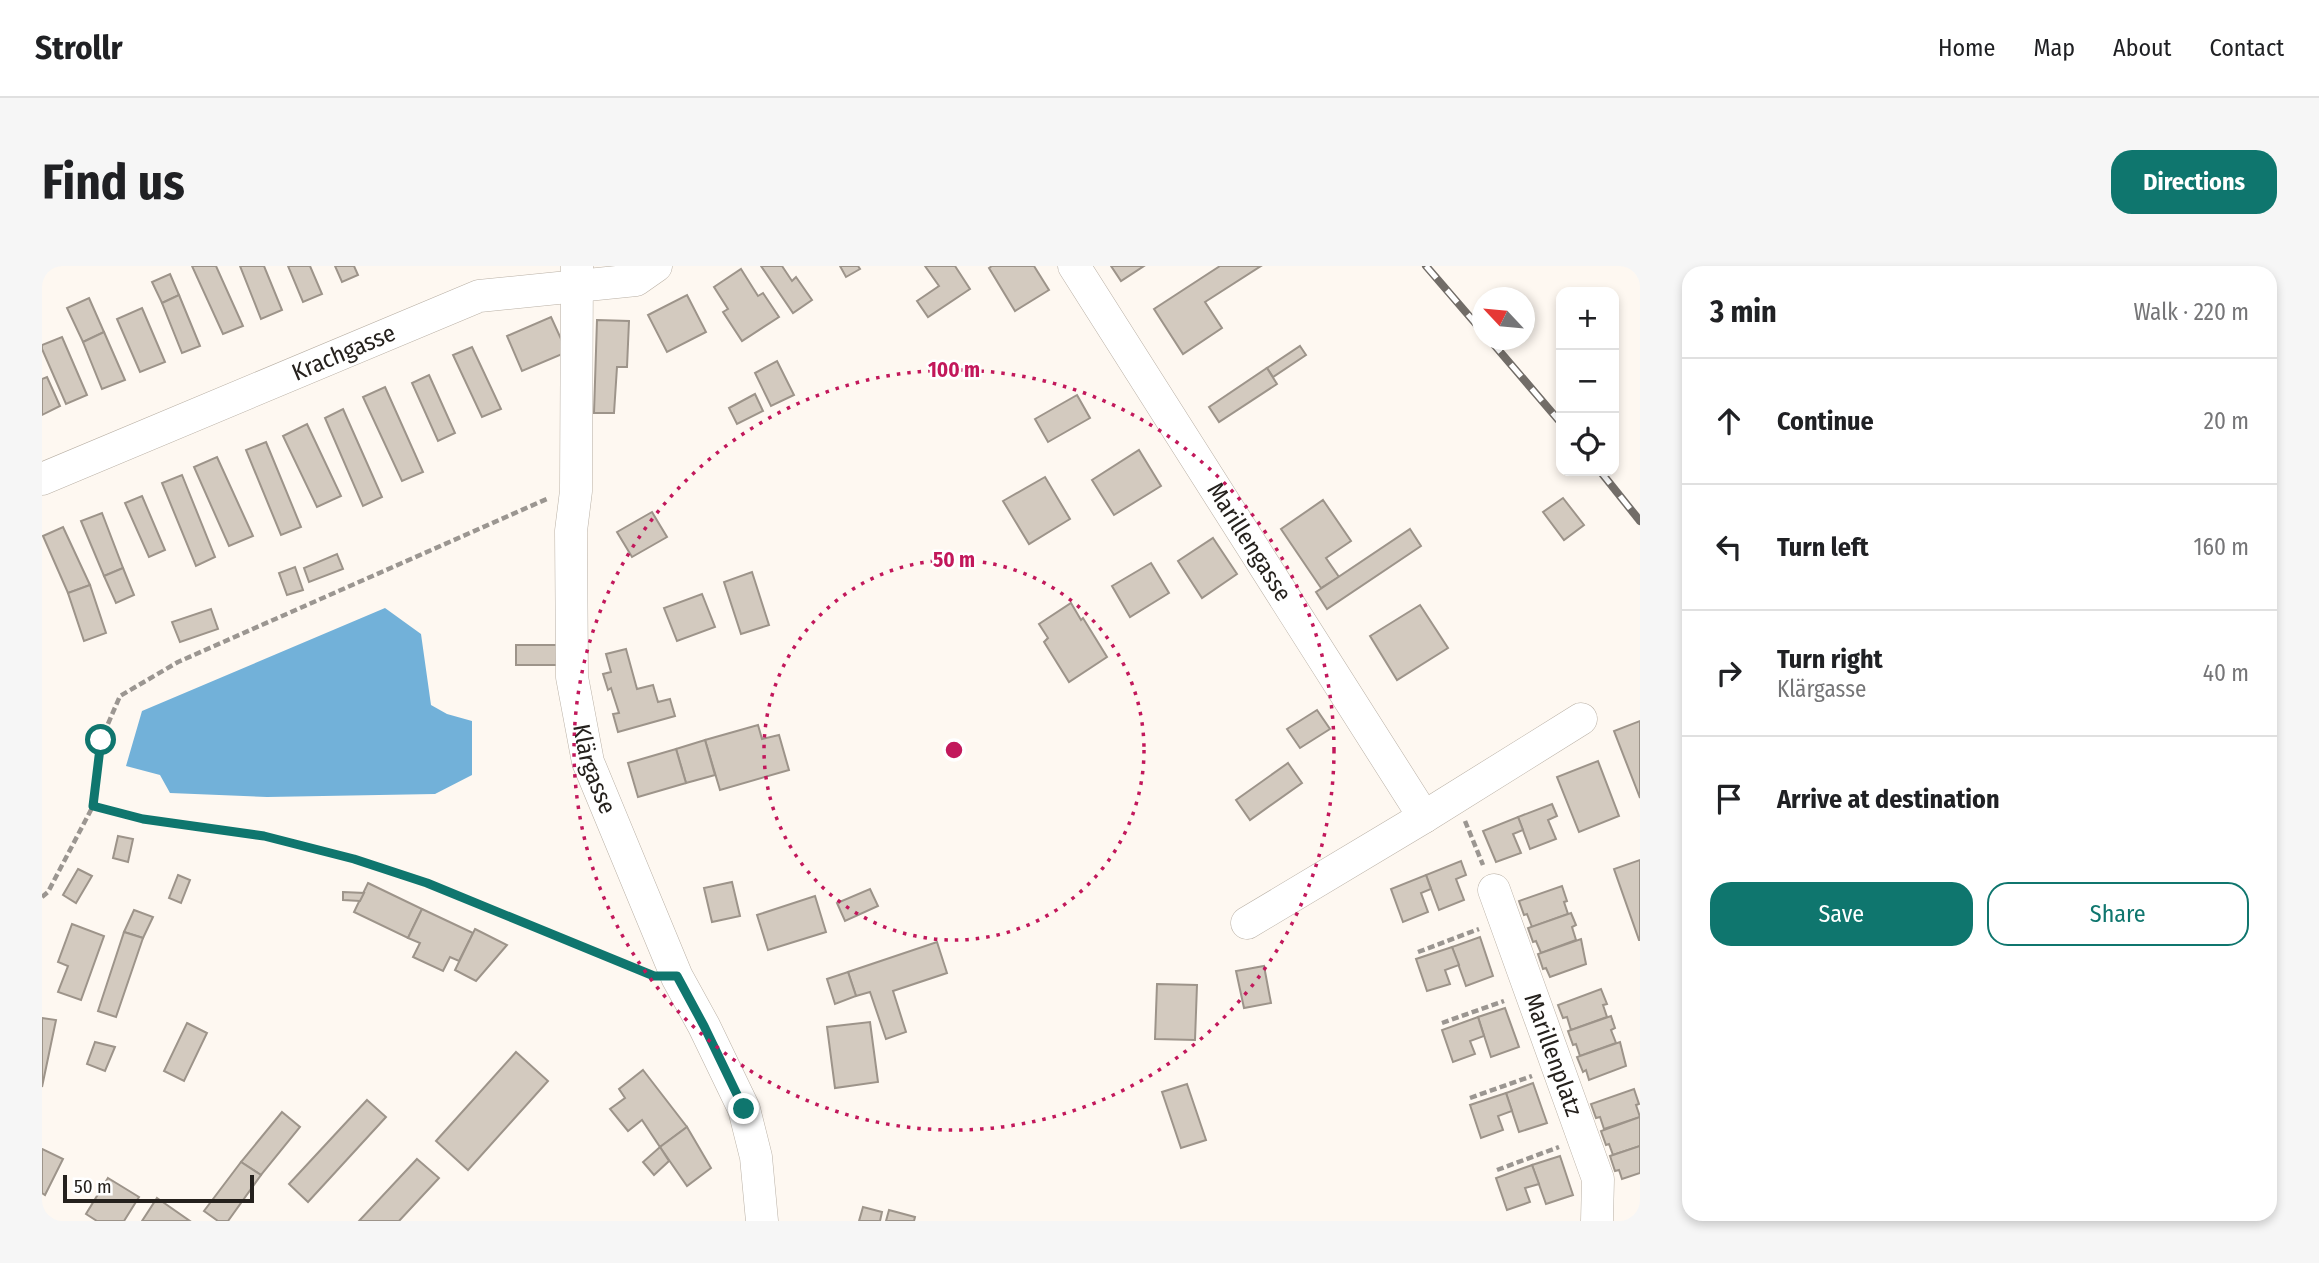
<!DOCTYPE html>
<meta charset="utf-8">
<style>
body{margin:0;font-family:"Fira Sans Condensed",sans-serif;background:#f6f6f6;color:#202124}
.controls{position:absolute;right:21px;top:21px;display:grid;overflow:hidden;border-radius:14px;box-shadow:0 4px 10px #0003}
.controls button{width:63px;height:63px;display:grid;place-items:center;padding:0;border:0;border-bottom:2px solid #e0e0e0;background:#fff;color:#202124;font:35px sans-serif}
.compass{position:absolute;left:1430px;top:21px;width:63px;height:63px;border-radius:50%;background:#fff;box-shadow:0 4px 10px #0003;rotate:296deg}
.scale{position:absolute;left:21px;bottom:18px;width:191px;box-sizing:border-box;padding-left:7px;border:4px solid #25211d;border-top:0;font-size:19px;line-height:24px;white-space:nowrap;color:#25211d;-webkit-text-stroke:5px #fff;paint-order:stroke}
.stop{position:absolute;width:21px;height:21px;margin:-16px;border:5px solid #0f766e;border-radius:50%;background:#fff}
.stop.end{background:#0f766e;border-color:#fff;box-shadow:0 2px 7px #0008}
.list{margin:0;padding:0;list-style:none}
h2{display:flex;justify-content:space-between;align-items:center;height:91px;margin:0;padding:0 28px;font-size:30px}
h2 small{font-size:23px;font-weight:400;color:#757577}
.list li{display:grid;grid-template-columns:46px 1fr auto;gap:21px;align-items:center;box-sizing:border-box;height:126px;padding:0 28px;border-top:2px solid #e0e0e0}
.list b{display:block;font-size:26px;white-space:nowrap}
.list p{margin:0;font-size:23px;white-space:nowrap;color:#757577}
.list em{font-size:23px;font-style:normal;color:#757577}
.actions{display:flex;gap:14px;padding:21px 28px}
.actions a{flex:1;padding:16px 0;border:2px solid #0f766e;border-radius:21px;text-align:center;font-size:24px;color:#0f766e}
.actions .main{background:#0f766e;color:#fff}
.icon{flex:none;width:38px;height:38px;fill:none;stroke:currentColor;stroke-width:2;stroke-linecap:round;stroke-linejoin:round}
.map{position:relative;flex:none;width:1598px;height:955px;overflow:hidden;border-radius:21px}
header{display:flex;align-items:center;gap:42px;box-sizing:border-box;height:98px;padding:0 35px;background:#fff;border-bottom:2px solid #e0e0e0}
header strong{font-size:33px}
nav{display:flex;gap:38px;margin-inline-start:auto;font-size:24px}
.intro{display:flex;align-items:center;justify-content:space-between;box-sizing:border-box;height:168px;padding:0 42px}
h1{margin:0;font-size:49px}
.button{padding:18px 32px;border-radius:21px;background:#0f766e;color:#fff;font-size:24px;font-weight:700}
main{display:flex;gap:42px;padding:0 42px}
aside{flex:1;background:#fff;border-radius:21px;box-shadow:0 4px 10px #0003}
.map>svg:first-child{display:block}
</style>
<header>
<strong>Strollr</strong>
<nav><a>Home</a><a>Map</a><a>About</a><a>Contact</a></nav>
</header>
<div class="intro"><h1>Find us</h1><a class="button">Directions</a></div>
<main>
<div class="map">
<svg width="1598" height="955" viewBox="0 0 1598 955">
<rect width="100%" height="100%" fill="#fef8f1"/>
<polygon fill="#72b1d9" points="343,342 379,368 389,439 405,448 430,455 430,509 393,528 225,531 128,527 118,509 84,500 100,445"/>
<g fill="#d3cabf" stroke="#9d948a" stroke-width="2">
<polygon points="150,0 174,0 201,60 181,68"/>
<polygon points="198,0 222,0 240,44 219,53"/>
<polygon points="246,0 268,0 280,28 261,36"/>
<polygon points="293,0 312,0 316,9 300,16"/>
<polygon points="719,0 740,0 750,15 754,11 770,34 751,47"/>
<polygon points="798,0 816,0 818,3 804,11"/>
<polygon points="883,0 913,0 928,23 886,51 875,35 897,20"/>
<polygon points="950,0 992,0 1007,24 973,45 947,2"/>
<polygon points="1069,0 1102,0 1079,15"/>
<polygon points="1178,0 1219,0 1163,36 1180,62 1141,88 1112,43"/>
<polygon points="699,3 716,30 721,27 737,51 700,75 681,46 686,43 672,21"/>
<polygon points="128,8 137,29 120,37 110,16"/>
<polygon points="137,29 158,80 140,87 120,37"/>
<polygon points="645,29 664,66 625,86 606,49"/>
<polygon points="47,32 62,66 41,76 25,42"/>
<polygon points="100,42 123,96 98,106 75,53"/>
<polygon points="509,51 525,86 480,105 465,70"/>
<polygon points="555,54 587,55 585,101 575,101 572,147 552,147"/>
<polygon points="62,66 83,114 60,123 41,76"/>
<polygon points="20,71 45,129 24,138 0,83 0,79"/>
<polygon points="1258,80 1264,89 1231,111 1225,102"/>
<polygon points="430,81 459,143 440,151 411,89"/>
<polygon points="735,95 752,129 729,140 713,107"/>
<polygon points="1225,102 1235,118 1177,156 1167,141"/>
<polygon points="387,109 413,167 396,175 370,117"/>
<polygon points="5,111 18,140 0,149 0,113"/>
<polygon points="343,121 381,206 360,215 321,131"/>
<polygon points="713,128 721,145 695,158 687,142"/>
<polygon points="1035,129 1048,152 1006,176 993,153"/>
<polygon points="301,143 340,231 321,240 283,152"/>
<polygon points="265,158 299,230 275,241 241,170"/>
<polygon points="224,176 259,261 239,269 204,184"/>
<polygon points="1097,184 1119,220 1072,249 1050,214"/>
<polygon points="175,191 211,270 187,280 152,201"/>
<polygon points="140,209 173,291 154,300 120,217"/>
<polygon points="1003,211 1028,253 987,278 961,235"/>
<polygon points="100,230 123,284 107,291 83,237"/>
<polygon points="1521,232 1542,259 1522,274 1501,246"/>
<polygon points="1281,234 1309,275 1284,292 1297,311 1279,322 1239,263"/>
<polygon points="610,246 625,271 590,291 575,266"/>
<polygon points="60,247 81,302 62,310 39,255"/>
<polygon points="21,261 48,319 26,327 1,270"/>
<polygon points="1368,263 1379,280 1285,343 1274,326"/>
<polygon points="1171,272 1195,308 1160,332 1136,295"/>
<polygon points="295,288 301,303 267,316 262,302"/>
<polygon points="1109,297 1127,327 1088,351 1070,320"/>
<polygon points="253,301 261,324 245,329 237,307"/>
<polygon points="81,302 92,329 74,337 62,310"/>
<polygon points="710,306 727,359 699,368 682,316"/>
<polygon points="48,319 64,367 42,375 26,327"/>
<polygon points="660,328 673,361 635,375 622,342"/>
<polygon points="1029,337 1039,354 1041,352 1065,391 1027,416 1002,376 1006,372 997,358"/>
<polygon points="1378,339 1406,382 1355,414 1328,370"/>
<polygon points="169,343 176,363 138,376 130,356"/>
<rect x="474" y="379" width="41" height="20"/>
<polygon points="584,383 595,423 611,419 616,436 628,433 633,450 576,466 571,448 577,447 569,422 566,424 561,408 569,406 564,388"/>
<polygon points="1275,444 1288,463 1258,482 1245,463"/>
<polygon points="1598,455 1598,532 1572,465"/>
<polygon points="716,459 720,473 737,469 747,504 678,524 663,474"/>
<polygon points="663,474 673,509 644,517 634,483"/>
<polygon points="634,483 644,517 596,531 586,497"/>
<polygon points="1556,495 1577,550 1537,566 1515,511"/>
<polygon points="1246,497 1260,517 1208,554 1194,534"/>
<polygon points="1510,538 1515,550 1506,554 1514,573 1488,583 1476,551"/>
<polygon points="1476,551 1481,564 1471,568 1479,587 1454,596 1441,565"/>
<polygon points="76,570 91,573 86,596 71,592"/>
<polygon points="1598,594 1598,674 1597,674 1572,603"/>
<polygon points="1419,595 1424,609 1414,613 1422,634 1397,644 1384,609"/>
<polygon points="36,603 50,610 34,637 21,629"/>
<polygon points="136,609 148,614 139,637 127,632"/>
<polygon points="1384,609 1389,623 1379,627 1386,646 1361,656 1349,623"/>
<polygon points="690,616 698,650 670,656 662,622"/>
<polygon points="326,617 380,643 366,672 312,646"/>
<polygon points="1520,620 1525,635 1522,636 1526,648 1490,661 1485,648 1482,649 1477,635"/>
<polygon points="828,623 836,640 803,655 795,637"/>
<polygon points="301,626 322,627 318,635 301,634"/>
<polygon points="773,630 784,666 726,684 715,649"/>
<polygon points="380,643 431,667 417,695 408,691 401,705 371,691 378,677 366,672"/>
<polygon points="92,644 111,651 101,672 82,666"/>
<polygon points="1529,647 1534,659 1530,661 1534,674 1499,687 1494,675 1491,676 1486,662"/>
<polygon points="30,658 62,670 39,734 16,726 26,700 16,696"/>
<polygon points="433,663 465,679 434,715 413,704"/>
<polygon points="82,666 101,672 74,751 56,745"/>
<polygon points="1438,671 1451,710 1424,720 1410,681"/>
<polygon points="1539,673 1544,698 1508,711 1504,702 1501,703 1496,688"/>
<polygon points="895,676 905,707 851,725 864,766 844,773 828,726 814,730 806,706"/>
<polygon points="1410,681 1417,699 1403,704 1408,718 1385,725 1374,693"/>
<polygon points="1222,700 1229,737 1202,742 1194,705"/>
<polygon points="806,706 814,730 793,738 785,713"/>
<polygon points="1115,718 1155,719 1153,774 1113,773"/>
<polygon points="1559,723 1565,738 1561,739 1565,751 1529,764 1525,751 1521,752 1516,739"/>
<polygon points="1463,742 1477,781 1449,791 1436,751"/>
<polygon points="1569,750 1573,762 1569,764 1574,777 1538,790 1534,778 1531,779 1526,765"/>
<polygon points="1436,751 1442,770 1428,775 1433,788 1411,796 1400,764"/>
<polygon points="0,752 14,754 0,821"/>
<polygon points="828,756 836,816 793,822 785,761"/>
<polygon points="145,757 165,767 142,815 122,805"/>
<polygon points="53,776 73,781 63,805 45,798"/>
<polygon points="1578,776 1584,800 1547,814 1544,804 1541,806 1535,791"/>
<polygon points="474,786 506,815 426,904 394,875"/>
<polygon points="601,804 645,861 618,881 600,854 586,865 568,843 583,832 577,823"/>
<polygon points="1491,817 1505,857 1477,866 1464,827"/>
<polygon points="1145,818 1164,874 1139,882 1120,826"/>
<polygon points="1592,823 1597,838 1594,839 1598,851 1562,863 1558,851 1554,852 1549,838"/>
<polygon points="1464,827 1470,845 1456,850 1461,864 1439,872 1428,839"/>
<polygon points="325,834 344,851 266,936 247,918"/>
<polygon points="240,846 258,861 219,909 199,896"/>
<polygon points="1598,851 1598,880 1571,889 1567,878 1564,879 1559,865"/>
<polygon points="645,861 669,902 645,920 618,881"/>
<polygon points="1598,880 1598,907 1580,913 1577,904 1573,905 1568,890"/>
<polygon points="618,881 627,895 612,909 601,896"/>
<polygon points="0,883 21,893 3,929 0,927"/>
<polygon points="1518,890 1531,929 1504,938 1490,899"/>
<polygon points="375,893 397,912 357,955 317,955"/>
<polygon points="199,896 219,909 186,955 176,955 162,945"/>
<polygon points="1490,899 1497,918 1483,922 1488,936 1465,944 1454,912"/>
<polygon points="66,912 97,931 82,955 55,955 44,948"/>
<polygon points="115,932 148,955 100,955"/>
<polygon points="821,941 840,946 838,955 817,955"/>
<polygon points="847,944 873,951 872,955 844,955"/>
</g>
<g fill="none" stroke-linecap="round" stroke-linejoin="round">
<g stroke="#b9b0a5" stroke-width="33">
<g id="minor">
<path id="s1" d="M 535,0 L 534,225 L 529,265 L 530,411 L 546,496 L 635,711 L 662,760 L 702,843 L 714,891 L 720,955"/>
<path id="s2" d="M 1032,0 L 1382,551"/>
<path id="s3" d="M 0,213 L 437,30 L 594,14 L 614,0"/>
<path id="s4" d="M 1452,624 L 1556,913 L 1555,955"/>
<polyline points="1205,657 1382,551 1539,453"/>
</g>
</g>
<g stroke="#9b9691" stroke-width="4.5" stroke-dasharray="7 3.5" stroke-linecap="butt">
<polyline points="51,540 101,553 222,570 312,593 385,617 604,707"/>
<polyline points="1423,555 1441,599"/>
<polyline points="0,631 6,626 51,540 59,474 78,430 136,396 507,232"/>
<polyline points="1376,686 1437,663"/>
<polyline points="1400,757 1462,735"/>
<polyline points="1428,832 1490,810"/>
<polyline points="1455,904 1517,881"/>
</g>
<use href="#minor" stroke="#fff" stroke-width="32"/>
<g stroke="#726d68" stroke-width="8">
<g id="rail">
<polyline points="1384,0 1440,65"/>
<polyline points="1448,74 1519,157"/>
<polyline points="1558,205 1598,255"/>
</g>
</g>
<use href="#rail" stroke="#fff" stroke-width="5" stroke-dasharray="16" stroke-linecap="butt"/>
</g>
<g fill="none" stroke-linecap="round" stroke-linejoin="round">
<polyline stroke="#0f766e" stroke-width="9" points="59,474 51,540 101,553 222,570 312,593 385,617 612,710 635,710 662,760 702,843"/>
</g>
<g fill="none" stroke="#c2185b" stroke-width="3.5" stroke-dasharray="3.5 7">
<circle cx="912" cy="484" r="190"/>
<circle cx="912" cy="484" r="380"/>
</g>
<g text-anchor="middle" stroke-width="5" stroke-linejoin="round" paint-order="stroke">
<g font-size="24" fill="#25211d" stroke="#fff">
<text dy="8" stroke="none"><textPath href="#s3" startOffset="327">Krachgasse</textPath></text>
<text dy="8" stroke="none"><textPath href="#s2" startOffset="327">Marillengasse</textPath></text>
<text dy="8" stroke="none"><textPath href="#s1" startOffset="506">Klärgasse</textPath></text>
<text dy="8" stroke="none"><textPath href="#s4" startOffset="175">Marillenplatz</textPath></text>
</g>
</g>
<circle cx="912" cy="484" r="10" fill="#c2185b" stroke="#fff" stroke-width="3.5"/>
<g font-size="21" text-anchor="middle" font-weight="bold" fill="#c2185b" stroke="#fff" stroke-width="5" stroke-linejoin="round" paint-order="stroke">
<text x="912" y="111">100 m</text>
<text x="912" y="301">50 m</text>
</g>
</svg>
<div class="controls">
<button>+</button>
<button>−</button>
<button><svg class="icon" aria-label="locate" viewBox="0 0 24 24"><circle cx="12" cy="12" r="6"/><path d="M12 2v4M12 18v4M2 12h4M18 12h4"/></svg></button>
</div>
<svg class="compass" viewBox="-18 -18 36 36"><path d="M0-13l5 13h-10z" fill="#e53935"/><path d="M0 13l5-13h-10z" fill="#757577"/></svg>
<div class="scale">50 m</div>
<div class="stop" style="left:59px;top:474px"></div>
<div class="stop end" style="left:702px;top:843px"></div>
</div>
<aside>
<h2>3 min<small>Walk · 220 m</small></h2>
<ul class="list">
<li><svg class="icon" aria-label="ahead" viewBox="0 0 24 24"><path d="M12 20V5M6 11l6-6 6 6"/></svg><div><b>Continue</b></div><em>20 m</em></li>
<li><svg class="icon" aria-label="left" viewBox="0 0 24 24"><path d="M17 20v-9H6M10 6l-5 5 5 5"/></svg><div><b>Turn left</b></div><em>160 m</em></li>
<li><svg class="icon" aria-label="right" viewBox="0 0 24 24"><path d="M7 20v-9h11M14 6l5 5-5 5"/></svg><div><b>Turn right</b><p>Klärgasse</p></div><em>40 m</em></li>
<li><svg class="icon" aria-label="arrive" viewBox="0 0 24 24"><path d="M6 21V4h12l-3 4 3 4H6"/></svg><div><b>Arrive at destination</b></div></li>
</ul>
<div class="actions"><a class="main">Save</a><a>Share</a></div>
</aside>
</main>
